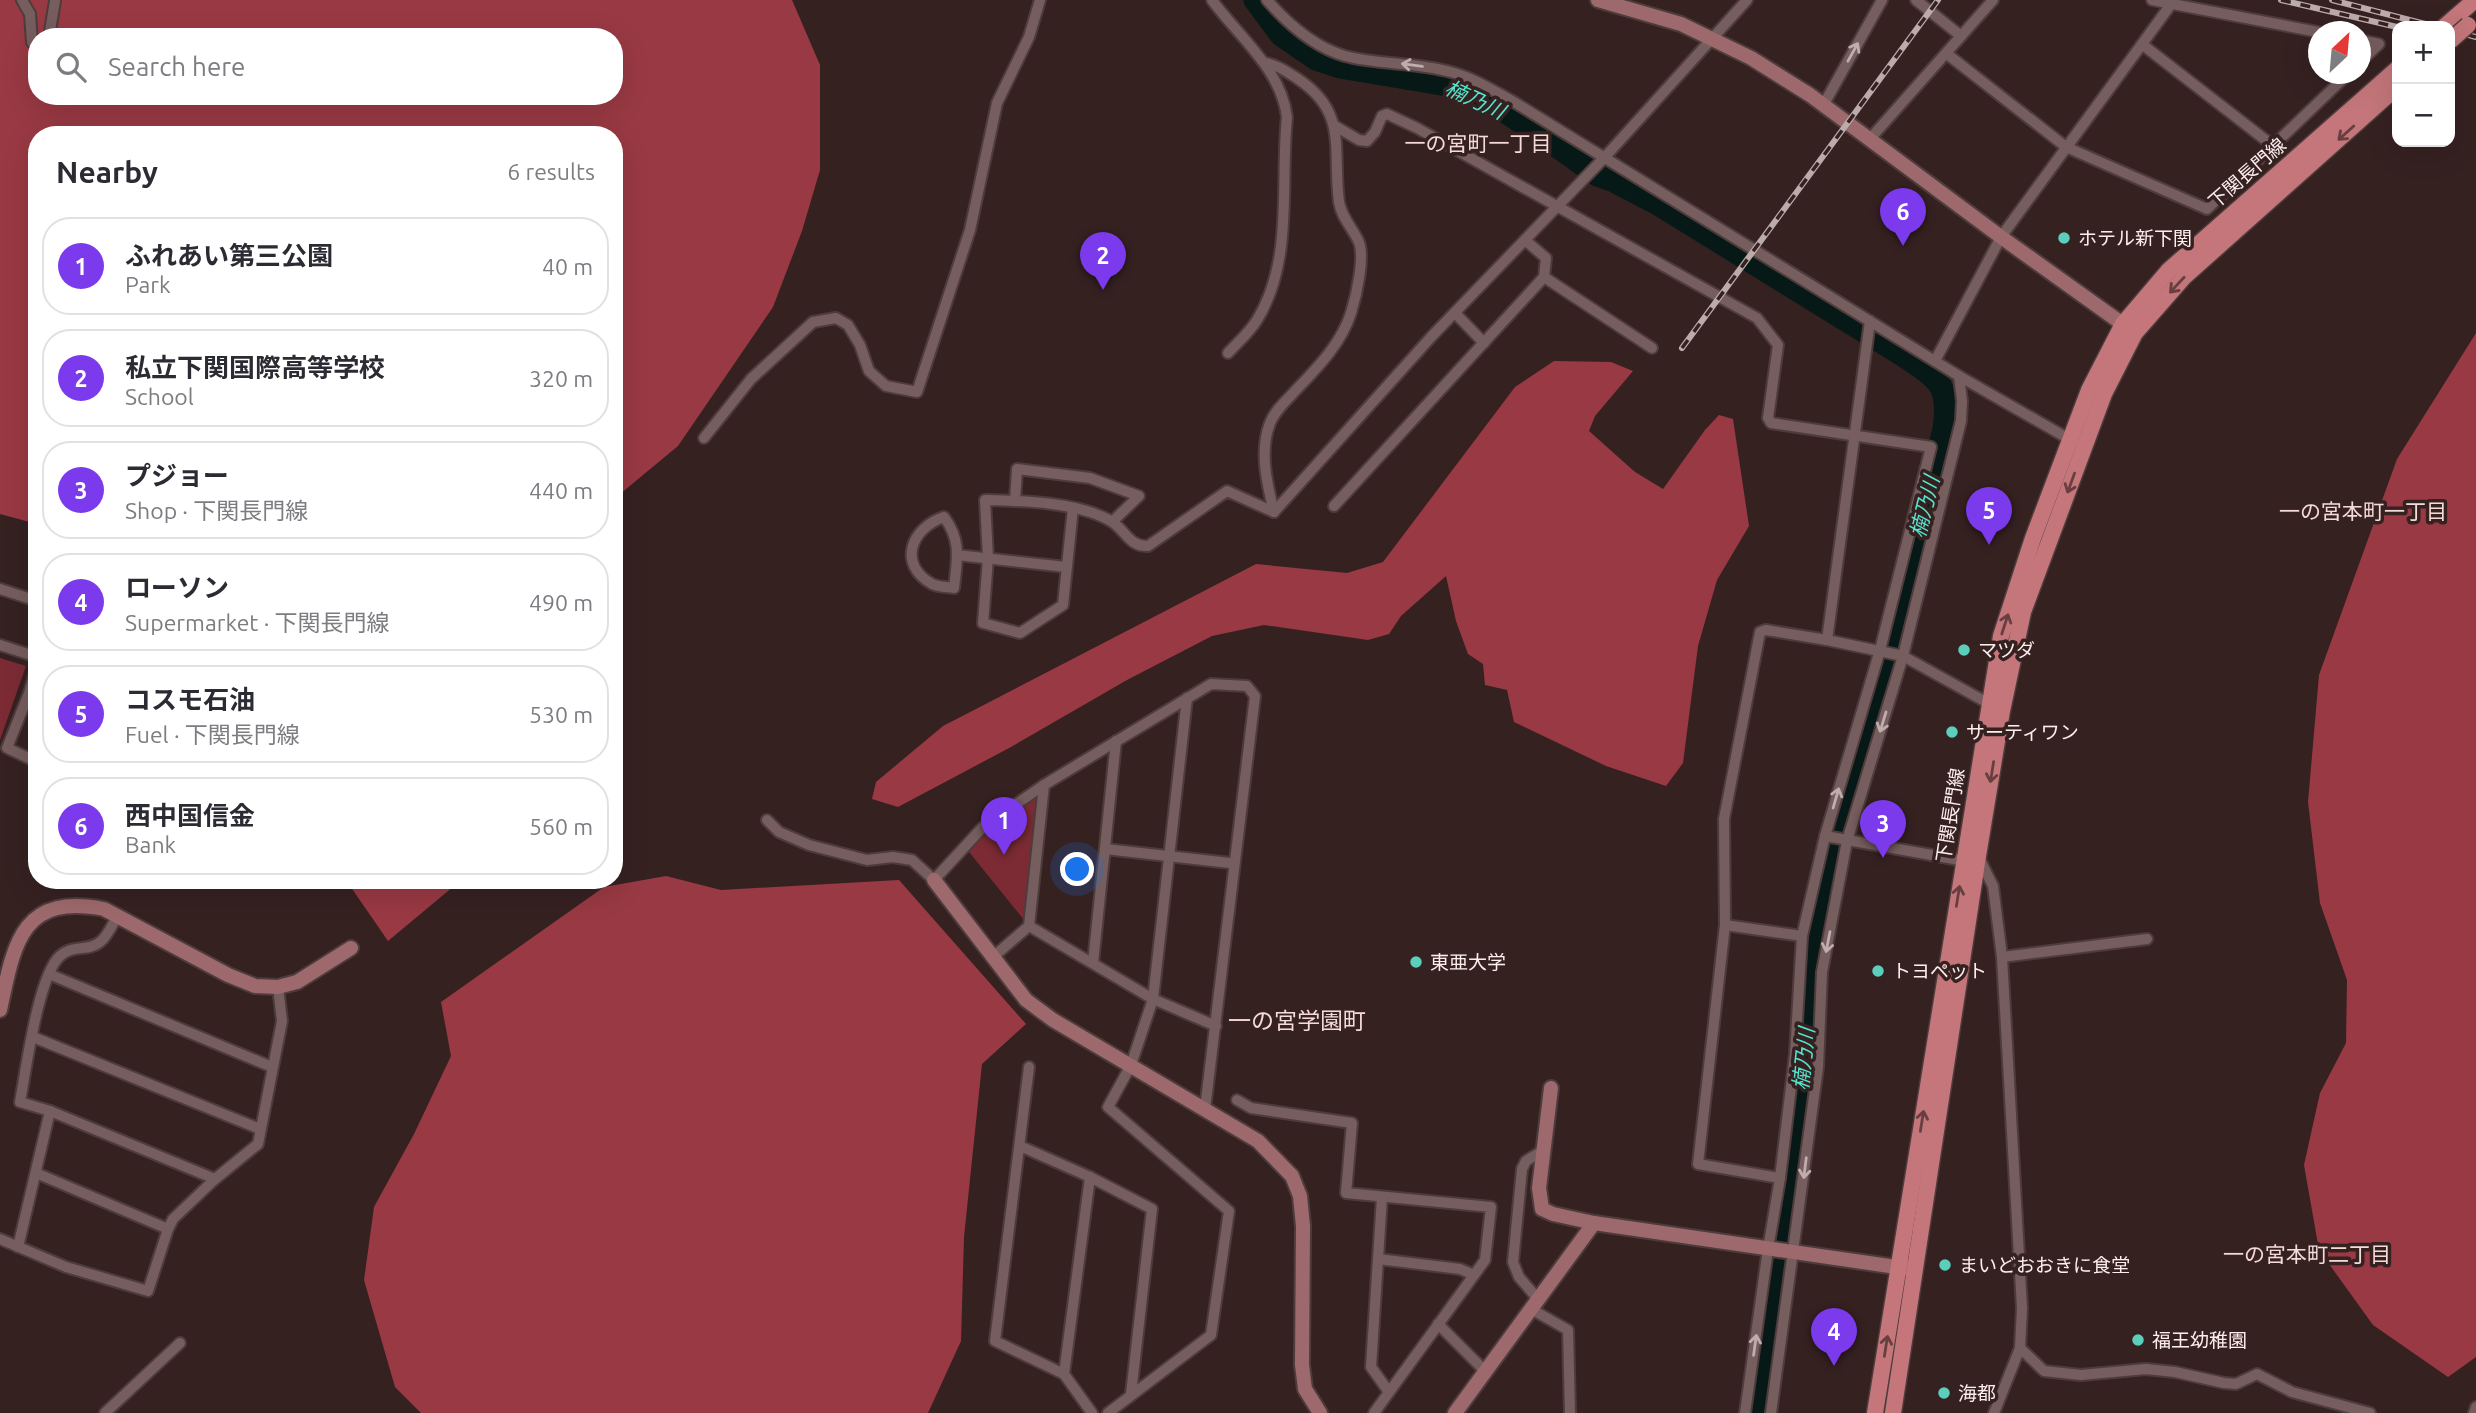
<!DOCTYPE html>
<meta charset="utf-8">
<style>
body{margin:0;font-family:Ubuntu,"Noto Sans JP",sans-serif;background:#f7f7f7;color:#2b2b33}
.controls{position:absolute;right:21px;top:21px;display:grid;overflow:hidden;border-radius:14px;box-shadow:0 7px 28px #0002}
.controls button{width:63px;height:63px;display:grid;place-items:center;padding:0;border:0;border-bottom:2px solid #e1e1e2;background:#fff;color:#2b2b33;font:35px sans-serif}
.compass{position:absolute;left:2308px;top:21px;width:63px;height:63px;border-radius:50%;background:#fff;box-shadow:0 7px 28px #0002;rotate:26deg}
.you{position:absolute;left:1078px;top:870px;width:24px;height:24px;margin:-18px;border:5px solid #fff;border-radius:50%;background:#1a73e8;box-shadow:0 0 0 10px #1a73e833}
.badge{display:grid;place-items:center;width:46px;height:46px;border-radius:50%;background:#7c3aed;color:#fff;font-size:23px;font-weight:700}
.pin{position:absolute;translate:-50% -58px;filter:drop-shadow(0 2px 4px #0008)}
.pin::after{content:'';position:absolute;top:37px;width:24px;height:21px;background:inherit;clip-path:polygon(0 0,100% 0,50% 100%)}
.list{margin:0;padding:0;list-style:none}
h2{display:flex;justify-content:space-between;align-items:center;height:91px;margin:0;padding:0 28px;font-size:30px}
h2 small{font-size:23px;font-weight:400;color:#7c7c81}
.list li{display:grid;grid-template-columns:46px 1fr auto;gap:21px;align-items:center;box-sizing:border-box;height:98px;margin:0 14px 14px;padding:0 14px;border:2px solid #e1e1e2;border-radius:28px}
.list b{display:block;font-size:26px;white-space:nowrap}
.list p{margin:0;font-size:23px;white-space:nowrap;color:#7c7c81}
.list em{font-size:23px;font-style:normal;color:#7c7c81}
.icon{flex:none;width:38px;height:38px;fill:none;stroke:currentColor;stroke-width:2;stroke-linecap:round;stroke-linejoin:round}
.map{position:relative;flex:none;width:2476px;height:1413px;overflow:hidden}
.search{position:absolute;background:#fff;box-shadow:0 7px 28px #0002;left:28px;top:28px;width:595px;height:77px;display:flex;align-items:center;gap:18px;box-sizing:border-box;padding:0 24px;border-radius:28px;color:#7c7c81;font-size:26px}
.panel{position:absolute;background:#fff;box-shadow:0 7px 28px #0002;left:28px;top:126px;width:595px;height:763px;border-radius:28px}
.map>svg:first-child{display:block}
</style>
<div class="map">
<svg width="2476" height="1413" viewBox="0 0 2476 1413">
<rect width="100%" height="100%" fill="#362121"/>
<g fill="#7c2b34">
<polygon points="0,658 26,666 0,740"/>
<polygon points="1044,785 1029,926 965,847"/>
</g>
<g fill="#993943" fill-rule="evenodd">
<path d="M 0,0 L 792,0 L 820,65 L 820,170 L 802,231 L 773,307 L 678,446 L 614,499 L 614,135 L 37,135 L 37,524 L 0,514 ZM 37,37 L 614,37 L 614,96 L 37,96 Z"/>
<polygon points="2476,333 2476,1357 2448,1377 2373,1325 2319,1250 2304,1165 2320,1093 2346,1043 2347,980 2320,903 2308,802 2319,675 2397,459"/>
<polygon points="1554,361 1611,362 1633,371 1595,416 1589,431 1635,472 1663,489 1705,430 1719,415 1733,419 1749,526 1717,580 1698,646 1683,763 1666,786 1606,766 1514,722 1507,690 1485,685 1483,664 1468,654 1456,621 1446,576 1401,616 1389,634 1368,640 1264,625 1212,636 1127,680 1011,747 898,807 872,799 876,782 943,726 1256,564 1347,573 1383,562 1515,387"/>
<polygon points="666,876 721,890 899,880 1026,1024 982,1064 964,1237 961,1341 928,1413 421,1413 395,1387 364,1280 374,1207 414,1134 451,1056 441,1002 604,887"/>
<polygon points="346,880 460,880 460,881 388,941"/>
</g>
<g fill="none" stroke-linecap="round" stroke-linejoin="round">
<path stroke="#071916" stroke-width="23" d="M 1255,0 L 1281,35 L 1316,59 L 1340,67 L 1447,85 L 1472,93 L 1493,104 L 1541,135 L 1597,175 L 1614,181 L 1658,204 L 1904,356 C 1939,380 1950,384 1944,429 L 1892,644 L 1816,919 L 1807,993 L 1808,1037 L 1758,1413"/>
<g stroke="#4e3c3d" stroke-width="14">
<g id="street">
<polyline points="22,0 30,14 32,42 37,43"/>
<path d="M 1212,0 C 1239,37 1281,69 1287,117 C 1280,184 1294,260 1257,320 C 1250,332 1237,343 1228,353"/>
<path d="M 1267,0 C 1288,24 1314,47 1345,56 C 1379,65 1416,62 1451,72 C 1474,78 1494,91 1514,102 L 1959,376 L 2076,443"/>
<polyline points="1916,0 1961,36"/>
<polyline points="2152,0 2318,32"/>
<polyline points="49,37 55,1"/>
<polyline points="2360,40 2379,44 2360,62"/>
<polyline points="2143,45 2272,145"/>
<polyline points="1947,54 2066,147 2207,209 2348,74"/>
<path d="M 1265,63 C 1278,65 1287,72 1298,79 C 1349,113 1332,150 1339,202 C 1341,216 1352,228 1358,240 C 1366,255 1356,297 1351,313 C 1341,344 1318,367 1296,390 C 1287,400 1275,410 1270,423 C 1259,451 1267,484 1274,512"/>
<polyline points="1824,104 1882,0"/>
<polyline points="1335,126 1359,140 1367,141 1375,132 1382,116 1387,114 1417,128 1757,318 1778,345 1768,418 1771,423 1931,447 1880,650 1825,836 1802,936 1795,1054 1780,1178 1768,1249 1745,1413"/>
<polyline points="1869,140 1993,0"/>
<polyline points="1544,277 1652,348"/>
<polyline points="1455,313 1484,343"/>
<polyline points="1870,321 1827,640 1903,656 1995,707"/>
<polyline points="1935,361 2001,237 2172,3"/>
<polyline points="704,438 751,379 813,322 836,318 848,325 860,345 869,371 886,386 917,392 970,230 997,103 1029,37 1040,0"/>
<polyline points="1015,501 1017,469 1090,478 1139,496 1113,521"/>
<polyline points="1334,506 1544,277 1546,258 1525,240"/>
<path d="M 1073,508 L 1063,605 L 1020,633 L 983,623 L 988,558 L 985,500 C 1023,501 1076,502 1109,520 C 1125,528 1128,547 1148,546 L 1227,491 L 1274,512"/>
<polyline points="1274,512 1432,336 1604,158 1747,0"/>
<path d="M 944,517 C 962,541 957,560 954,588 C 947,587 938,587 932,584 C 897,564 911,528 944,517 Z"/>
<polyline points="957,555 1066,567"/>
<polyline points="0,589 37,601"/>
<polyline points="0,645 37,657"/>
<polyline points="37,667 29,693 7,748 37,762"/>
<polyline points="767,820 779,832 809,845 867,860 893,857 912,860 934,880 983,827 1044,785 1211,684 1247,686 1255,696 1205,1109"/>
<polyline points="1825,836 1971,862"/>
<polyline points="1105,849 1230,863"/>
<polyline points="1978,856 1993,886 2002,957 2022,1308 2020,1348 1994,1413"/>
<path d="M 118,915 C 113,923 108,936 100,942 C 88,952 73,944 60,956 C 38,976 26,1070 20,1102 L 50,1111 L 215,1179 L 258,1144 L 282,1021 L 278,987"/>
<polyline points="1725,925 1802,936"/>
<polyline points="1029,926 1153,999 1216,1026"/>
<polyline points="993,957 1029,926 1044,785"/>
<polyline points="2002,957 2147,939"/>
<polyline points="1093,963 1116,741"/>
<polyline points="49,974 272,1067"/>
<polyline points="33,1037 260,1129"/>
<polyline points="1029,1067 995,1341 1064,1374"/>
<polyline points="1237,1100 1251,1108 1352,1123 1346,1193 1491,1207 1485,1260 1374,1413"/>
<polyline points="1020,1146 1090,1177 1152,1209 1131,1394"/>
<polyline points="36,1173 168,1229"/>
<polyline points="1090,1177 1064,1374 1092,1413"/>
<polyline points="1780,1178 1698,1164 1725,925 1724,819 1760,632 1766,630 1827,640"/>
<polyline points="1382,1197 1371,1367 1389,1392"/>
<polyline points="0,1239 66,1267 148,1291 168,1229 173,1219 215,1179"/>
<polyline points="18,1247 50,1111"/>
<polyline points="1378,1259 1460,1269 1474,1275"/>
<polyline points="1538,1299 1519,1277 1513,1262 1522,1169 1526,1161 1544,1150"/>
<polyline points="1531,1309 1568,1330 1570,1413"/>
<polyline points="1438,1324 1485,1371"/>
<polyline points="2020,1348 2044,1371 2081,1375 2146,1369 2175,1372 2224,1383 2236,1384 2257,1374 2292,1392 2370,1413"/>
<polyline points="105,1413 180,1343"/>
<polyline points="1108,1413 1211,1335 1229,1211 1108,1107 1131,1065 1153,999 1187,698"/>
<polyline points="1771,1413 1818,1067 1822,972 1847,841 1903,656 1961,421 1962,401 1959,376"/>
<polyline points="2474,1413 2476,1407"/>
</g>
</g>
<g stroke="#4e3c3d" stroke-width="18">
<g id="secondary">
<polyline points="1598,0 1681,24 1751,58 1810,95 2001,237 2131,330"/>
<polyline points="934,880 1026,1000 1053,1020 1258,1141 1292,1176 1300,1196 1303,1226 1302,1365 1305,1389 1320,1413"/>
<path d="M 0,1010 C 14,944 21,893 104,909 L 228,975 L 255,986 L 278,987 L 297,982 L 351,948"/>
<polyline points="1551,1088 1539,1188 1542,1209 1553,1214 1594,1223"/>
<polyline points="1455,1413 1594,1223 1910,1269"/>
</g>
</g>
<g stroke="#4e3c3d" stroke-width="19">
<g id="primary">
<polyline points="2445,26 2475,0"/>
<polyline points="1875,1413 2001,636 2033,538 2089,390 2123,324 2169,270 2397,69"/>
<polyline points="1893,1413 1978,856 2002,711 2023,612 2104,394 2135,333 2184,277 2397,87"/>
</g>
</g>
<use href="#street" stroke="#765d5e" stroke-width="10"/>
<use href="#secondary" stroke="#9d696c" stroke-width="14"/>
<use href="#primary" stroke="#c4767a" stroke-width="16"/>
<g stroke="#bcabab" stroke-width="6">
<g id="rail">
<polyline points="2281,0 2397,27"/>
<polyline points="2332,0 2433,26"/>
<polyline points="2450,30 2476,37"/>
<polyline points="1682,348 1938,0"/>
</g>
</g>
<use href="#rail" stroke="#362121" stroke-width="3.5" stroke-dasharray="10" stroke-linecap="butt"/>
<g stroke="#4e3c3d" stroke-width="19" stroke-linecap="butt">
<polyline id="primary-bridge" points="2450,41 2468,25"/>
</g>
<use href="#primary-bridge" stroke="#c4767a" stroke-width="16"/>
</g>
<defs><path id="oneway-shaft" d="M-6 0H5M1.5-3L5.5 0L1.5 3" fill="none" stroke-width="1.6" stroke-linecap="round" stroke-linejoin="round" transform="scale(1.75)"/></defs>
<g stroke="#c0adad">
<use href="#oneway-shaft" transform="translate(1853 52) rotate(-61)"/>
<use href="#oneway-shaft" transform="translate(1412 65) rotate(-172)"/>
<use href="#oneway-shaft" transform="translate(1883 722) rotate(107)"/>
<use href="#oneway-shaft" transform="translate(1836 798) rotate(-74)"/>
<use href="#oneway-shaft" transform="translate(1828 942) rotate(101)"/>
<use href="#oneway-shaft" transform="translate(1805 1168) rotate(97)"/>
<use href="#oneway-shaft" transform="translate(1755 1345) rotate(-82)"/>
</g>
<g stroke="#683f40">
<use href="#oneway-shaft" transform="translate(2346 133) rotate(138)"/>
<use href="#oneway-shaft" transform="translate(2177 285) rotate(133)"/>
<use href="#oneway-shaft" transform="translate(2071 483) rotate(110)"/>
<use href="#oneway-shaft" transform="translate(2005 624) rotate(-72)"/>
<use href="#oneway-shaft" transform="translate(1992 772) rotate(99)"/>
<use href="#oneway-shaft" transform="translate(1958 896) rotate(-81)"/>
<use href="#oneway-shaft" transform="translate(1922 1121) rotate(-81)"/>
<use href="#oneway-shaft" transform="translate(1886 1346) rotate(-81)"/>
</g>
<g fill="#5bcebc" stroke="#362121" stroke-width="2.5">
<circle cx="2064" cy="238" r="7"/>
<circle cx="1964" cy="650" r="7"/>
<circle cx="1952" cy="732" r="7"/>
<circle cx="1416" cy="962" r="7"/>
<circle cx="1878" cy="971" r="7"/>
<circle cx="1945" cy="1265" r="7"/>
<circle cx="2138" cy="1340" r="7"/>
<circle cx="1944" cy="1393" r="7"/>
</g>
<g text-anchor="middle" stroke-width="7" stroke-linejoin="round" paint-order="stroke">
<g font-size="19" fill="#fdeeee" stroke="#362121">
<text transform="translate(2247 173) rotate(-41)" y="7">下関長門線</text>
<text transform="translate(1950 815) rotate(-81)" y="7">下関長門線</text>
</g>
<g font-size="19" fill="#fdeeee" stroke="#362121" text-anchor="start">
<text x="2078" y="245">ホテル新下関</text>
<text x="1978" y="657">マツダ</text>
<text x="1966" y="739">サーティワン</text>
<text x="1430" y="969">東亜大学</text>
<text x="1892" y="978">トヨペット</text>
<text x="1959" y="1272">まいどおおきに食堂</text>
<text x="2152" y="1347">福王幼稚園</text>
<text x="1958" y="1400">海都</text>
</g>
<g font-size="21" font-style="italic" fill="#54e5cf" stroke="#362121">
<text transform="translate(1475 100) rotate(25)" y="7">楠乃川</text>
<text transform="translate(1925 507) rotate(-76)" y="7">楠乃川</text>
<text transform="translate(1804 1059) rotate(-84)" y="7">楠乃川</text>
</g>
<g font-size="21" fill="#f6d9d9" stroke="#362121">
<text x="1478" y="151">一の宮町一丁目</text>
<text x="2363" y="519">一の宮本町一丁目</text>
<text x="2307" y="1262">一の宮本町二丁目</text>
</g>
<g font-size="23" fill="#f6d9d9" stroke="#362121">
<text x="1297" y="1029">一の宮学園町</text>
</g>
</g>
</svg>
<div class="controls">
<button>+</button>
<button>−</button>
</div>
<svg class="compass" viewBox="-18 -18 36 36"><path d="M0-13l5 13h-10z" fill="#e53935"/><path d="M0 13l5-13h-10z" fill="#7c7c81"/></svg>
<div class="you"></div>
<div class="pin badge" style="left:1004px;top:855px">1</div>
<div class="pin badge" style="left:1103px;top:290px">2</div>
<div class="pin badge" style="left:1883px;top:858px">3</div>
<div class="pin badge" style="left:1834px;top:1366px">4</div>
<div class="pin badge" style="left:1989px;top:545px">5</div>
<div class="pin badge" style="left:1903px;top:246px">6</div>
<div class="search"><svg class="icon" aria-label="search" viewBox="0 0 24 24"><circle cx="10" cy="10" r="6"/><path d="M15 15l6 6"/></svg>Search here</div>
<section class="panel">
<h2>Nearby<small>6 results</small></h2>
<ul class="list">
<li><span class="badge">1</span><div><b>ふれあい第三公園</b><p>Park</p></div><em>40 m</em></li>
<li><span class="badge">2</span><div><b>私立下関国際高等学校</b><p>School</p></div><em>320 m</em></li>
<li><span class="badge">3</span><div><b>プジョー</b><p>Shop · 下関長門線</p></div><em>440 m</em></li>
<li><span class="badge">4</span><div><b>ローソン</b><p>Supermarket · 下関長門線</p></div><em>490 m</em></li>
<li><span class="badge">5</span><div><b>コスモ石油</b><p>Fuel · 下関長門線</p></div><em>530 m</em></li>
<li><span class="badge">6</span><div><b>西中国信金</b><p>Bank</p></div><em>560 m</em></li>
</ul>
</section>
</div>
